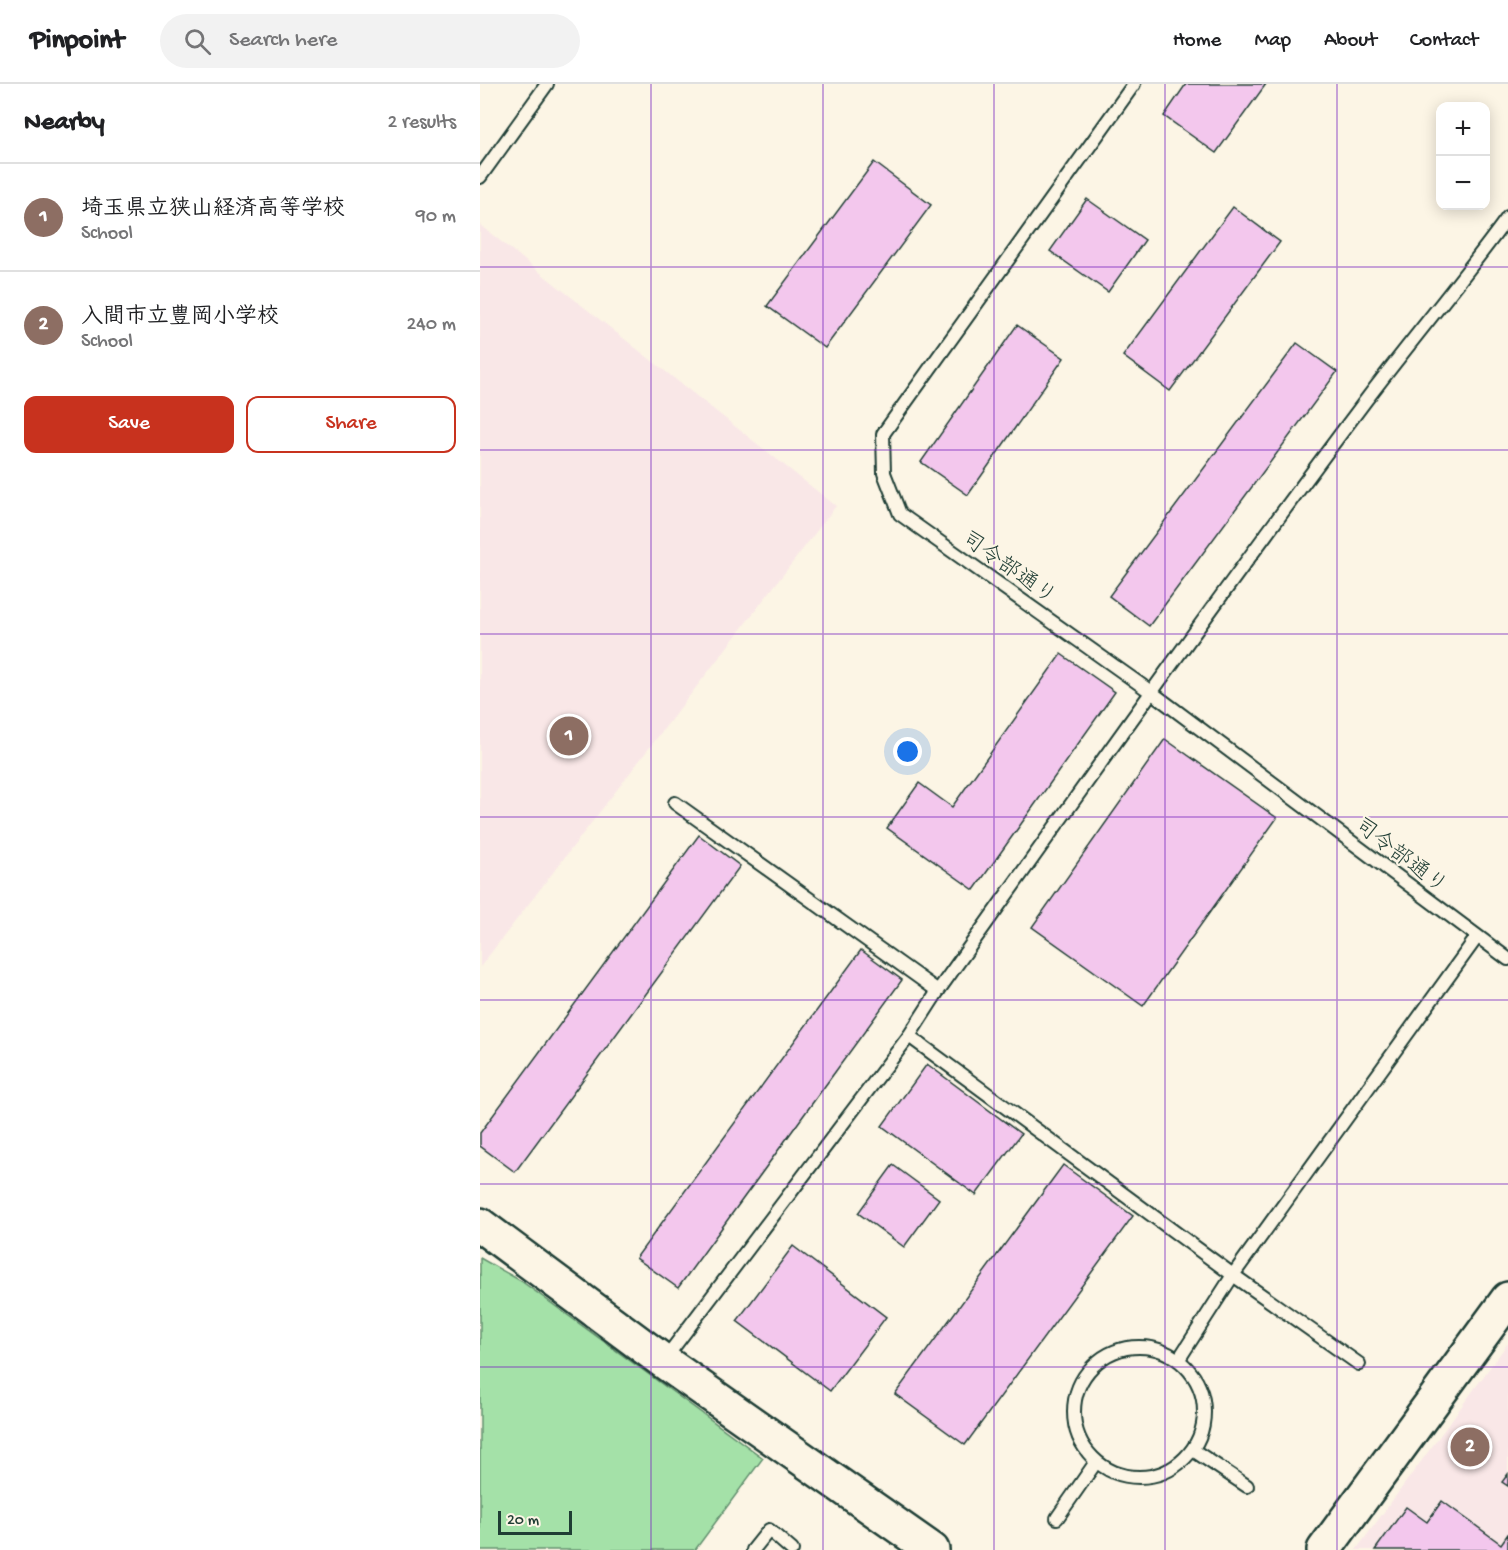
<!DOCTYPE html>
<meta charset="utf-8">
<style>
body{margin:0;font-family:"Gochi Hand","Klee One",sans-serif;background:#f2f2f2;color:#202124}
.controls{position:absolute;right:18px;top:18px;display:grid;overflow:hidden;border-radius:12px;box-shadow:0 3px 15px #0003}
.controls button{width:54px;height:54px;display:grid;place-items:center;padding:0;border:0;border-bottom:2px solid #e0e0e0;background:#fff;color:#202124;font:30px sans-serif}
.scale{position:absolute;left:18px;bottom:15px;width:74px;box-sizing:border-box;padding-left:6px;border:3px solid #1f3d34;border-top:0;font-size:16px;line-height:21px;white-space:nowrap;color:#1f3d34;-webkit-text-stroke:4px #fcf5e5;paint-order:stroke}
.you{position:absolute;left:428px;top:668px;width:21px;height:21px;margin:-15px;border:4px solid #fff;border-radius:50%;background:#1a73e8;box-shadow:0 0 0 9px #1a73e833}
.badge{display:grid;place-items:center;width:39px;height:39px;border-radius:50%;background:#c8321e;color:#fff;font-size:20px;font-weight:700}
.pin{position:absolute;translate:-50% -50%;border:3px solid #fff;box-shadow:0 2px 6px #0006}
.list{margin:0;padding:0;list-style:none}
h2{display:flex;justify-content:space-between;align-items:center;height:78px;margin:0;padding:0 24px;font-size:26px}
h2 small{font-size:20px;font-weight:400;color:#757577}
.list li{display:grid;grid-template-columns:39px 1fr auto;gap:18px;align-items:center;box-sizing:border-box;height:108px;padding:0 24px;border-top:2px solid #e0e0e0}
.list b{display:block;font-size:22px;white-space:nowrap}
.list p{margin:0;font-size:20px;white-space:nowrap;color:#757577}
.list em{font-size:20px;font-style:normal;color:#757577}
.actions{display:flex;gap:12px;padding:18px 24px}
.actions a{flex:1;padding:14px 0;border:2px solid #c8321e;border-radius:12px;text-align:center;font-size:21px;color:#c8321e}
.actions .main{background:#c8321e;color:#fff}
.icon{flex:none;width:33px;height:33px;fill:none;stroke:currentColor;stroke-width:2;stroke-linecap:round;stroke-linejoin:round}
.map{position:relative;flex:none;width:1028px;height:1466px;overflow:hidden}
header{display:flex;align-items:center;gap:36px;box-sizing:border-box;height:84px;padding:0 30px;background:#fff;border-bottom:2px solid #e0e0e0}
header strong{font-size:28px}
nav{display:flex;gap:33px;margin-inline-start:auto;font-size:21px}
.search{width:420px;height:54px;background:#f2f2f2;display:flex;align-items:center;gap:15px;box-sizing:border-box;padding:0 21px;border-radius:33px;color:#757577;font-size:22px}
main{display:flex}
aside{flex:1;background:#fff}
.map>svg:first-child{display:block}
</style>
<header>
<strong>Pinpoint</strong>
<div class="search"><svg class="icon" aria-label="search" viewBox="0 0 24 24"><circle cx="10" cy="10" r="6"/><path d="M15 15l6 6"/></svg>Search here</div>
<nav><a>Home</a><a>Map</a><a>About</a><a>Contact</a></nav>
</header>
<main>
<aside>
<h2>Nearby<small>2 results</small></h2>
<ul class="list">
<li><span class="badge" style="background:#8d6e63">1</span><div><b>埼玉県立狭山経済高等学校</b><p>School</p></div><em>90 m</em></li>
<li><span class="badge" style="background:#8d6e63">2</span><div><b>入間市立豊岡小学校</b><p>School</p></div><em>240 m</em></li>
</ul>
<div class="actions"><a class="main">Save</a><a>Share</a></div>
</aside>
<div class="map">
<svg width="1028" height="1466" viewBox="0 0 1028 1466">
<rect width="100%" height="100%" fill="#fcf5e5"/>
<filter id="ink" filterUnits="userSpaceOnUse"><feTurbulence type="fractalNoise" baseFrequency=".0167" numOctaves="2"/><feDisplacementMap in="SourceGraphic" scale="12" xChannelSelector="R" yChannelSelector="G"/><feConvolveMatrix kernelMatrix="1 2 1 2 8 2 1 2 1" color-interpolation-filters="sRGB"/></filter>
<g filter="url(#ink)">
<g fill="#f9e7e7">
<polygon points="0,141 356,422 0,883"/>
<polygon points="1028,1259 1028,1466 876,1466"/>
</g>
<polygon fill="#a4e1a8" stroke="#628f6e" stroke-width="1.5" points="0,1174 41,1197 283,1374 215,1466 0,1466"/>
<g fill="#f3c7ed" stroke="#1f3d34" stroke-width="1.5">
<polygon points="706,0 786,0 736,69 684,32"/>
<polygon points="394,78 451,121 345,264 287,222"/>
<polygon points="607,115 665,156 628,208 570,167"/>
<polygon points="753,123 800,158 690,307 643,272"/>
<polygon points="537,241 584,274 488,411 441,378"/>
<polygon points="817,259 857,288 669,542 629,512"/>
<polygon points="581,570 635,608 494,806 407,744 439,699 472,723"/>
<polygon points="685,655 797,734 663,922 552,843"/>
<polygon points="219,751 260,782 35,1088 0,1062 0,1049"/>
<polygon points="381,866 422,896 198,1204 156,1174"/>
<polygon points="447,980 541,1050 496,1111 402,1042"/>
<polygon points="413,1081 459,1115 424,1163 378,1129"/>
<polygon points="583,1081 653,1132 485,1361 415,1310"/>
<polygon points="313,1162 406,1233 350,1307 257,1237"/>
<polygon points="1028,1390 1028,1402 1022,1398"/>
<polygon points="962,1417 1021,1460 1028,1450 1028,1466 895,1466 926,1423 947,1438"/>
</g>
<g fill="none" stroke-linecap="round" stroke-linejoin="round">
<g stroke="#1f3d34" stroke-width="16">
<g id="lane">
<polyline points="654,0 403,350 404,389 420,430 671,608 1028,875"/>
<polyline points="0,93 67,0"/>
<polyline points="195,719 458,907"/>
<polyline points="429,952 753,1191 879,1280"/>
<circle cx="659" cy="1328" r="65"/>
<polyline points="699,1275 753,1191 997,853"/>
<path d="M 184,1276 L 429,952 L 458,907 C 599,709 740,510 886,316 C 933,254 983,195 1028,133"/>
<polyline points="713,1366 767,1402"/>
<polyline points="577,1434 616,1378"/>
<polyline points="273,1466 289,1446 312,1466"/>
</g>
</g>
<g stroke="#1f3d34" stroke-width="38">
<g id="secondary">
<polyline points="0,1141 183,1277 452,1466"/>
<polyline points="844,1466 1028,1215"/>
</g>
</g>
<use href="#lane" stroke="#fcf5e5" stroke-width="12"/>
<use href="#secondary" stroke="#fcf5e5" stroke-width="33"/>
</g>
</g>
<path fill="none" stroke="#7b2cbf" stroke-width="1.5" stroke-opacity="0.55" d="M 171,0 L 171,1466M 343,0 L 343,1466M 514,0 L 514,1466M 685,0 L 685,1466M 857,0 L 857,1466M 0,183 L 1028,183M 0,366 L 1028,366M 0,550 L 1028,550M 0,733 L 1028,733M 0,916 L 1028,916M 0,1100 L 1028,1100M 0,1283 L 1028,1283"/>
<g text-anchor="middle" stroke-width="4.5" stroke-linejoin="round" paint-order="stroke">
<g font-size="22" fill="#1f3d34" stroke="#fcf5e5">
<text transform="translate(530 482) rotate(35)" y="8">司令部通り</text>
<text transform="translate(922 770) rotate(37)" y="8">司令部通り</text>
</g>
</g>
</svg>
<div class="controls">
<button>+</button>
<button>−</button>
</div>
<div class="scale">20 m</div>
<div class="you"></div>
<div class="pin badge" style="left:89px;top:652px;background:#8d6e63">1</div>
<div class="pin badge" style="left:990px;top:1363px;background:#8d6e63">2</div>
</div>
</main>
